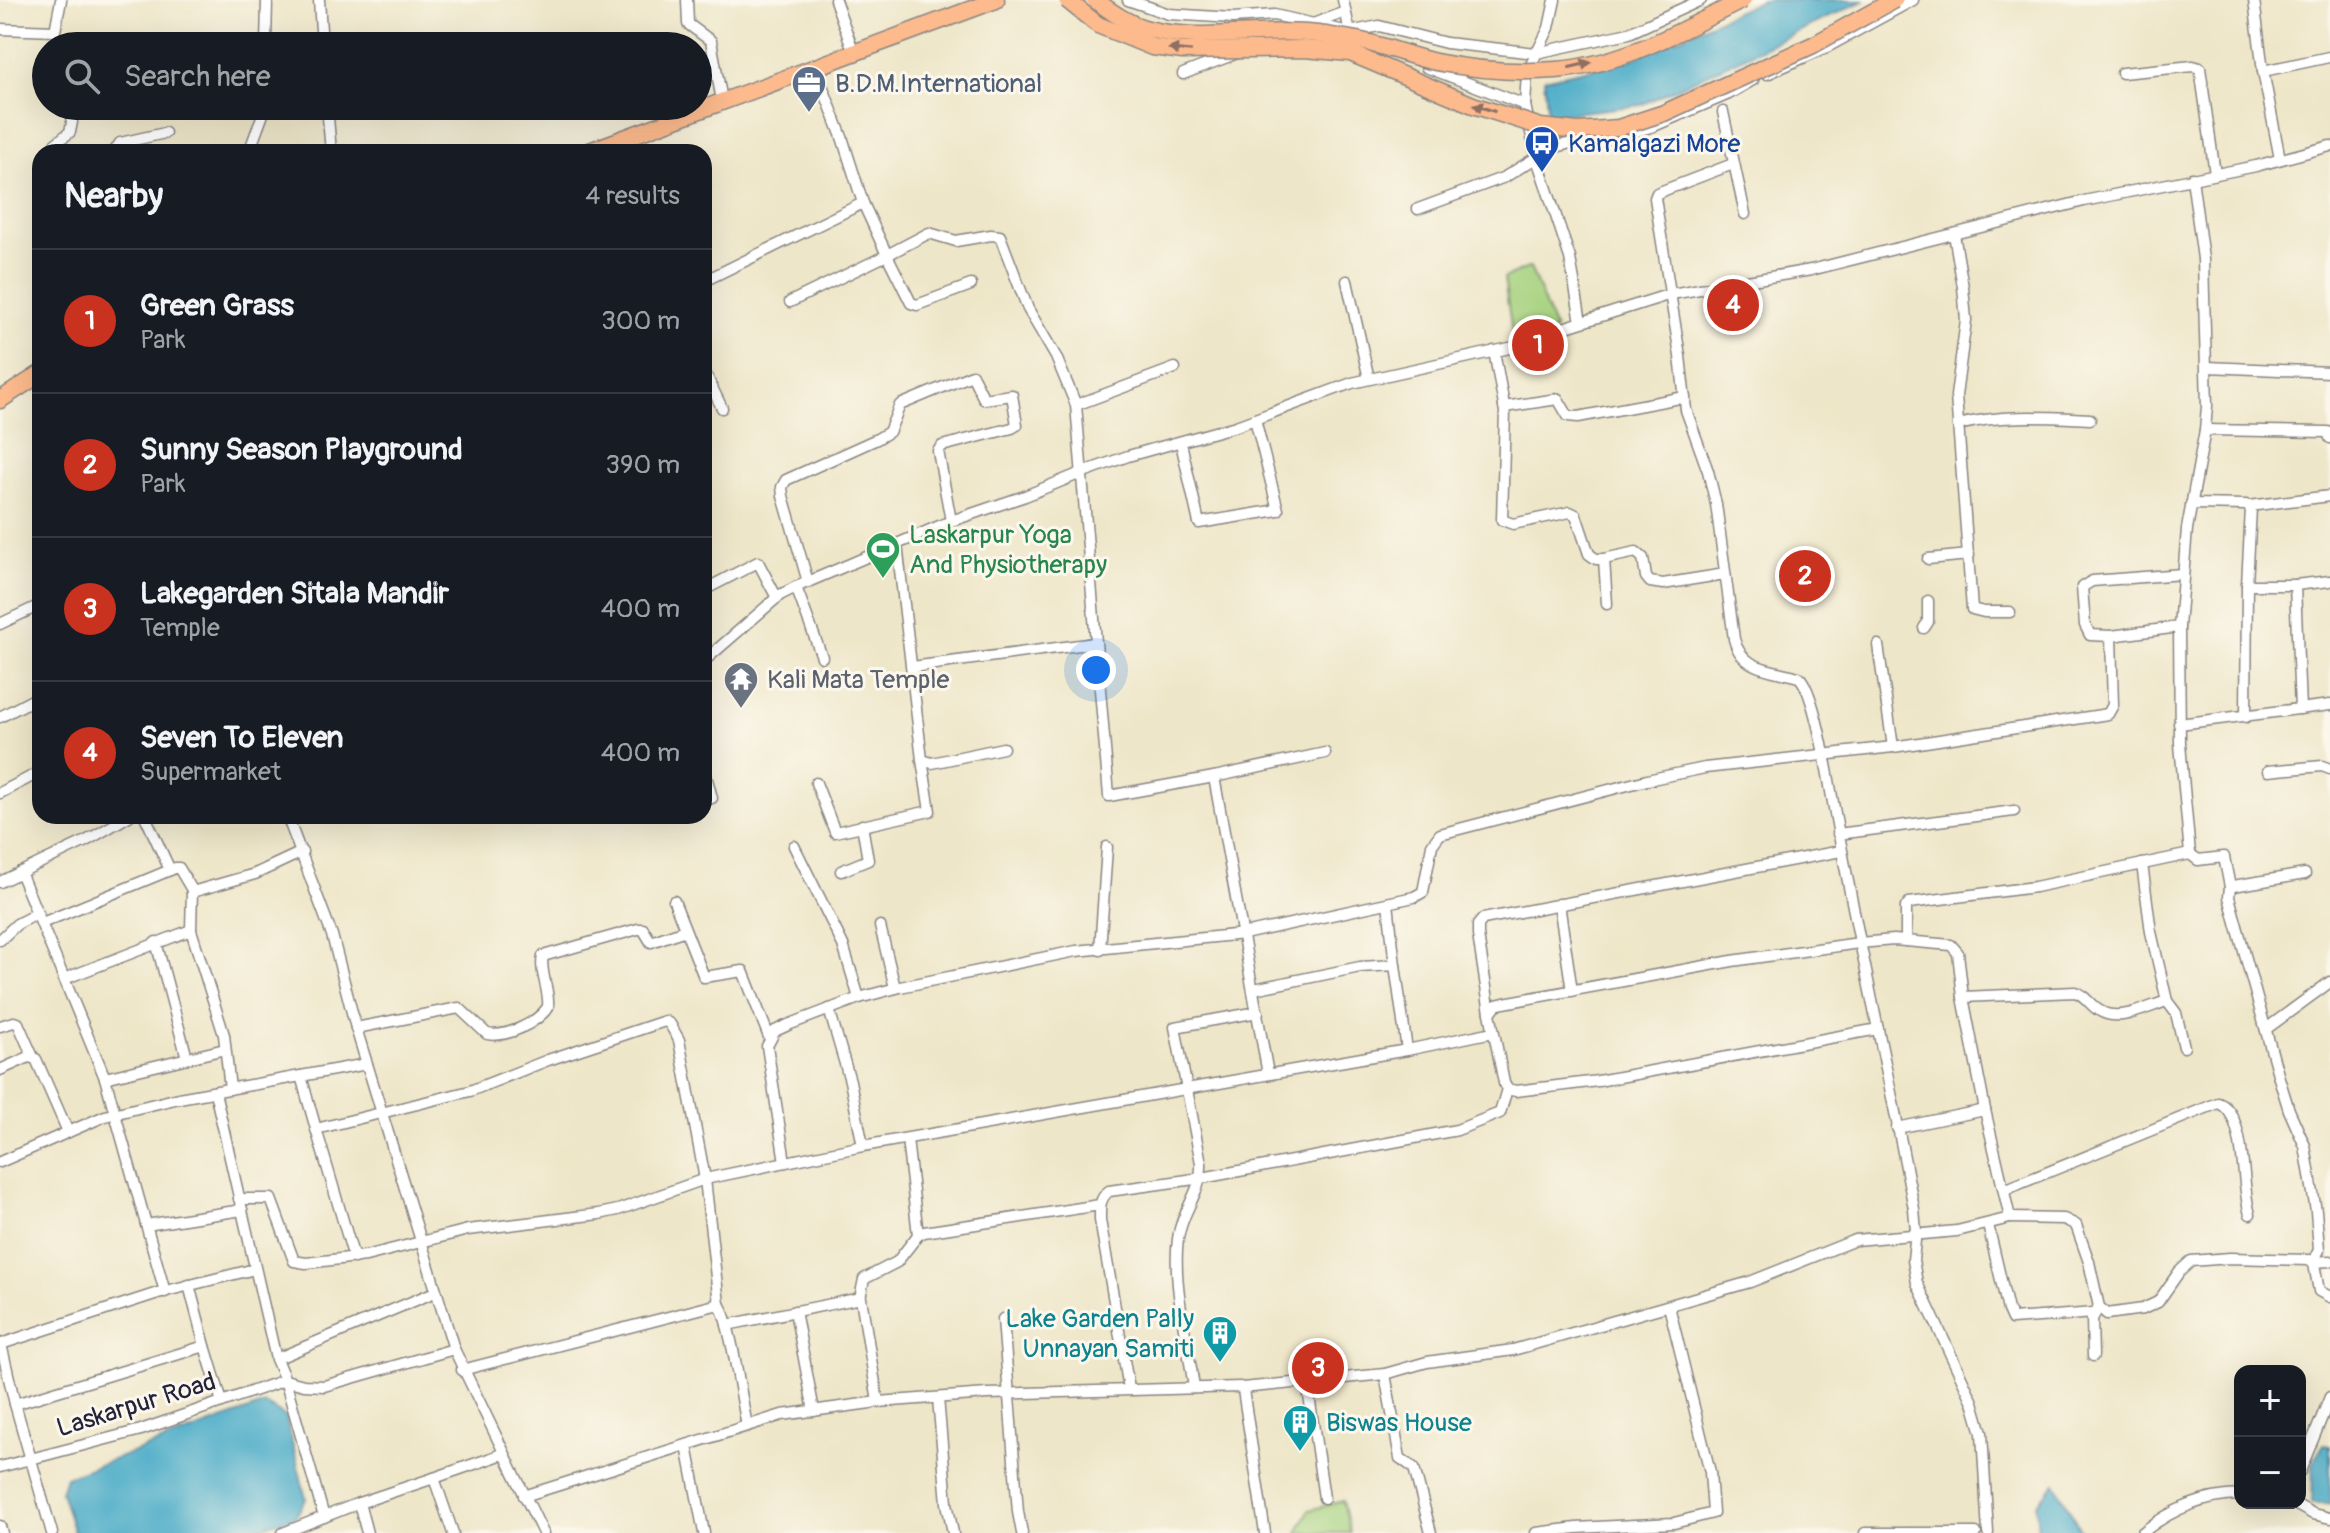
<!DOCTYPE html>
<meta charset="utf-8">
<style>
body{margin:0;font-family:Pangolin,sans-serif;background:#20242c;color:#f1f3f6}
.controls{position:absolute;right:24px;bottom:24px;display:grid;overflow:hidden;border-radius:16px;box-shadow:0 8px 32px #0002}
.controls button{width:72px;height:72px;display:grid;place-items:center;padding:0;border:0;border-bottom:2px solid #363941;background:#171b24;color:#f1f3f6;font:40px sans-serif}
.you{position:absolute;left:1096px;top:670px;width:28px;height:28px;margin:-20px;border:6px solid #fff;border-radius:50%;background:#1a73e8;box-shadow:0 0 0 12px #1a73e833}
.badge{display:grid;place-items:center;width:52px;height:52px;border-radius:50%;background:#c8321e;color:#fff;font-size:26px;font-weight:700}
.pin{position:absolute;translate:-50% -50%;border:4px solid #fff;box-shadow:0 2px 8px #0006}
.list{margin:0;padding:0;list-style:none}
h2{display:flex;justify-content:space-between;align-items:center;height:104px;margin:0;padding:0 32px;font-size:34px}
h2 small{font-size:26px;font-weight:400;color:#9ea1a6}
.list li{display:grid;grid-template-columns:52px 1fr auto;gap:24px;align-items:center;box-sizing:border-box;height:144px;padding:0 32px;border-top:2px solid #363941}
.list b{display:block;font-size:30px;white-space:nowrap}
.list p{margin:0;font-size:26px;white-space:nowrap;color:#9ea1a6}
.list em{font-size:26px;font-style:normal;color:#9ea1a6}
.icon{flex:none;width:44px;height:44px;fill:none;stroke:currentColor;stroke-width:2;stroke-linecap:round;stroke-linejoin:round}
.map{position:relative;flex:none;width:2330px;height:1533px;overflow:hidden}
.search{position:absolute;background:#171b24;box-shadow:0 8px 32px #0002;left:32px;top:32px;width:680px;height:88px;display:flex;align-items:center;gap:20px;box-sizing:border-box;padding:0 28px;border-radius:44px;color:#9ea1a6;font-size:30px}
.panel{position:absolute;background:#171b24;box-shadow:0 8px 32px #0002;left:32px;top:144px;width:680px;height:680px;border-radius:24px}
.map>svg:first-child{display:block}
</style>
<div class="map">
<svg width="2330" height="1533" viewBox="0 0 2330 1533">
<rect width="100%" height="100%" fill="#fbf7ec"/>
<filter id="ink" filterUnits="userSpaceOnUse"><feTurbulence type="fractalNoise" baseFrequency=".0125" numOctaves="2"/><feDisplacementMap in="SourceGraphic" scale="16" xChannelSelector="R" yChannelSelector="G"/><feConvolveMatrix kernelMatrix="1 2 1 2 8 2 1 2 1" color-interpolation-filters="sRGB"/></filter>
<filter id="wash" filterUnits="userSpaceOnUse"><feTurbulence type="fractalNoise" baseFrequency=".006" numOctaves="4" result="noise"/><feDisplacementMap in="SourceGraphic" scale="32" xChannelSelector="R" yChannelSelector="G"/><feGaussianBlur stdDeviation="1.8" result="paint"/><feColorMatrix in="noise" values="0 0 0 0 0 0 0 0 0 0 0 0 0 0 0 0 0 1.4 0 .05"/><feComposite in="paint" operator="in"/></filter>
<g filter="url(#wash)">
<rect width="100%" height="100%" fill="#eee6c8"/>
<g fill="#a5d17e" stroke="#647a5c" stroke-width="2">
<polygon points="1530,267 1555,330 1514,347 1504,278"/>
<polygon points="1343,1501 1350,1533 1297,1533 1309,1510"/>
</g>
<g fill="#48abc7" stroke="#356681" stroke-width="2">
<polygon points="1762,0 1865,0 1641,105 1548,116 1544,79 1630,60"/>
<polygon points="265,1404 286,1417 306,1499 296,1516 244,1533 74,1533 61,1492 66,1477"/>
<polygon points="2324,1444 2330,1445 2330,1504 2312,1504 2313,1462"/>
<polygon points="2055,1483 2082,1533 2038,1533 2036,1505"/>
</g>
</g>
<g filter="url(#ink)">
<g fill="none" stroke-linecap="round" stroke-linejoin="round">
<g stroke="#888482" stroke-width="13">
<g id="minor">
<polyline points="319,0 322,46"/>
<polyline points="687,0 688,24 711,41 722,101"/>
<polyline points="835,0 854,53"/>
<polyline points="1128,0 1169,14 1233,18 1274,15 1349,32 1379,26 1446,43 1536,53 1629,33 1701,0"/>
<polyline points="1343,0 1351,37"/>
<polyline points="1555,0 1549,28 1527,73 1525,105 1536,156 1570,258 1581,322"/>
<polyline points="2254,0 2263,71 2280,159"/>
<polyline points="1313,24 1345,12"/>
<polyline points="0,29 55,31 61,0"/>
<polyline points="266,46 267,0"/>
<polyline points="815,67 842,137 863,203 887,255 929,233 956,241 991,235 1000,236 1028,309 1056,357 1076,405 1109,796 1214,777 1268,1074"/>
<polyline points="1426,67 1525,105"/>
<polyline points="2263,71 2329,57"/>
<polyline points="2122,73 2193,66 2200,68 2215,174"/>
<polyline points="1183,74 1235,54"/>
<polyline points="1767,74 1827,47 1913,0"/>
<polyline points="327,106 331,152"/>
<polyline points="1723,112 1745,214"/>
<polyline points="54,152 55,144 70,132 72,122 69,106"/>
<polyline points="114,152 120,143 165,133"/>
<polyline points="249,152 266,106"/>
<path d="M 1733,164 L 1657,193 L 1655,198 L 1680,356 L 1686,410 L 1708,471 L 1716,504 L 1734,639 C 1742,671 1772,669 1799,677 C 1813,689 1825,759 1829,780 C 1854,924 1887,1065 1914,1209 L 1916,1231 L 1913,1260 L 1917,1283 L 1973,1402 L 1982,1433 L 1988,1533"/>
<polyline points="2192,178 2203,259 2207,406 2205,430 2187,529 2179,627 2180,744 2190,854 2198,860 2224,857 2230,887"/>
<polyline points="1418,209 1505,177 1550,149 1570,143 1603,141 1654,126 1729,94 1753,80"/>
<polyline points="1954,234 1963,287 1966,320 1956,396 1972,609 1984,612 2010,612"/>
<polyline points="704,281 863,203"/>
<polyline points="1347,281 1369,379"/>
<polyline points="790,302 887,255 911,303 917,305 971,285"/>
<polyline points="1494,351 1505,411 1502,520 1513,524 1570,512 1576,515 1589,554 1596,559 1604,559"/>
<polyline points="2207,367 2330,372"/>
<polyline points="704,371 722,408"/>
<polyline points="1076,405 1175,368"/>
<polyline points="1504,407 1558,399 1568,416 1578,417 1685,397"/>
<path d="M 1958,425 C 2002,414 2045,417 2090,419"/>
<polyline points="2205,430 2328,432 2330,438"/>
<polyline points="1181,443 1199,523 1278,510 1255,419"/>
<polyline points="2191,504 2246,505 2251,508 2247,585"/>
<polyline points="2249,506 2330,496"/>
<polyline points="897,544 922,760 932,763 1003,748"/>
<polyline points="1928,559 1969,555"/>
<polyline points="808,582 783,496 782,487 786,480 877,439 889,432 900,405 972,375 984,399 1012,395 1017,425 1012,428 942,446 938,451 951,521"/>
<polyline points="2295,585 2300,709"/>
<polyline points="796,587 822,657"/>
<polyline points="704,590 758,562 777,598"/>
<polyline points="1607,604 1604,559 1636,552 1643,558 1646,577 1650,582 1663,584 1725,574"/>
<polyline points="0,624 40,605"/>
<polyline points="2179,627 2111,636 2090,635 2085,625 2082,587 2092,581 2182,574"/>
<polyline points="1924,628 1928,622 1928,601"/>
<polyline points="1878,645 1893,747"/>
<polyline points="704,661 780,595 796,587 951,521 1025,496 1081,473 1128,456 1236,426 1352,383 1514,347 1563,328 1671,294 1811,270 2084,201 2256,166 2330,146"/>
<polyline points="912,667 1095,643"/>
<polyline points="0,717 40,696"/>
<polyline points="2246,717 2247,585 2295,585 2330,581"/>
<polyline points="2179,724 2330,705"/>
<polyline points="704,768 712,798 704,799"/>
<polyline points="2268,771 2322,766 2330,769"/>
<polyline points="1214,777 1325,753"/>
<polyline points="816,783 835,832 930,811 922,760"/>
<polyline points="0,793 40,772"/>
<polyline points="145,816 170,870"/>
<polyline points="287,816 332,935 356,1028 454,1349 543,1533"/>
<polyline points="1838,834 2014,811"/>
<polyline points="794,846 843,945 859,998"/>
<polyline points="2142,864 2151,932 2167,1001 2176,1013 2184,1047"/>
<polyline points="841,871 868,860 862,825"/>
<polyline points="20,872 105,1078 165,1292"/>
<polyline points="2305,874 2233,886 2230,887 2229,897 2279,1078 2289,1110 2305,1146 2316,1211 2319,1250 2313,1262"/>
<polyline points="0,882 86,841 129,816"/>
<polyline points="192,892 255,874 302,852"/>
<polyline points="674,901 704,977 743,971 769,1037"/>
<polyline points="1388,903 1395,965"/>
<polyline points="1559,904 1572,991"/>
<polyline points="42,923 175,868 179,868 192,890 191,930 224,1035 230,1089"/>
<polyline points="880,926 895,988"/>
<polyline points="0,940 17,924 38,913"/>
<polyline points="1906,941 1906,907 1909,903 2035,887 2190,854"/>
<polyline points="156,942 187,1058"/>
<polyline points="1100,950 1107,847"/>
<polyline points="64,979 191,930"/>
<polyline points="1254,989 1360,967 1395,965 1407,1050"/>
<path d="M 1963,997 L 2075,992 C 2086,995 2090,1006 2100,1011 C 2119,1023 2147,1007 2167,1001"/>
<polyline points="829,1009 850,1081 863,1146"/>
<polyline points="1490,1013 1478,935 1478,925 1483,919 1841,851"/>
<polyline points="0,1026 14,1022 18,1023 33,1057"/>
<path d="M 356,1028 L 459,1008 L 487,1034 C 506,1038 537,1023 548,1007 C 550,990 539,972 543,956 L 638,929 L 643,929 L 651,942 L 685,930"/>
<polyline points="2266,1029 2330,982"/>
<polyline points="0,1070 29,1057 36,1059 68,1132"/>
<polyline points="301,1076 316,1129"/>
<polyline points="105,1078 225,1049"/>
<polyline points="215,1092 276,1359 285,1380 304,1385 324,1386 454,1349"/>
<polyline points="1897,1128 1985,1110"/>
<polyline points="907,1139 918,1235"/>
<polyline points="0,1162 105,1116 179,1098 367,1064"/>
<polyline points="785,1162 767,1046 775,1031 788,1025 859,998 900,987 1076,951 1244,934 1414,897 1423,892 1432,845 1440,834 1647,780 1705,768 1893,747 2108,714 2113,705 2111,636"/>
<path d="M 2004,1190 L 2218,1103 C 2247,1112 2241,1188 2250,1214"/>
<polyline points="239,1199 271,1199 294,1261 306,1263 366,1256 468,1230 599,1214 618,1210 705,1179 863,1146 1407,1050 1493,1032"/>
<polyline points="2010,1218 2064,1219 2076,1225 2089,1262 2099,1307 2107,1314 2143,1309 2158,1302 2179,1272 2191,1261 2230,1258 2309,1260 2314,1264 2319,1291 2330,1297"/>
<polyline points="146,1225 242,1210"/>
<polyline points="1988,1225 2008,1310 2012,1319 2095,1313"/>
<polyline points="354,1258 316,1129 470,1091 548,1060 665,1021 670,1024 679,1040 705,1179 719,1304"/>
<polyline points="2313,1262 2330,1261"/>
<polyline points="189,1285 205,1346"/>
<polyline points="860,1298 864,1279 897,1262 918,1235 924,1232 1100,1205"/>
<polyline points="795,1311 814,1411"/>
<polyline points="1003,1319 1018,1512 1022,1533"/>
<polyline points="727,1325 861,1298 878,1402"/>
<polyline points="2093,1356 2092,1319 2098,1308"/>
<polyline points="276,1359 435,1292"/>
<path d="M 462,1370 L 719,1304 C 730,1318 742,1402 747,1426"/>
<polyline points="1385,1374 1400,1458 1414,1468 1431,1533"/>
<polyline points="1307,1382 1324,1498"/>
<path d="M 1194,1388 C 1188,1343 1172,1283 1178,1239 C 1181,1211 1203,1191 1201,1163 L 1175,1027 L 1258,1012"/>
<polyline points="1242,1388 1385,1374 1427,1362 1513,1350 1750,1282 1855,1240 1957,1231 2010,1218 1985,1110 1963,997 1958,953 1951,945 1894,940 1859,943 1732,961 1504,1003 1496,1005 1490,1013 1504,1083 1507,1089 1516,1091 1598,1081 1878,1029"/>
<path d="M 1129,1389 L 1100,1220 C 1100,1207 1099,1199 1109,1191 L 1202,1178 L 1457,1130 L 1500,1113 L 1507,1089"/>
<polyline points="938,1398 947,1503 953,1533"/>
<polyline points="15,1404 205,1346 222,1402"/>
<polyline points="687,1446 704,1533"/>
<polyline points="0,1467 141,1430 285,1380 324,1517"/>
<polyline points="2300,1471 2330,1397"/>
<polyline points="434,1478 503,1454"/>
<polyline points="524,1496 782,1415 878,1402 987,1394 1240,1387 1243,1390 1265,1533"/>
<polyline points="359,1503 367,1533"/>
<polyline points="2293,1503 2313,1514 2330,1518"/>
<polyline points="0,1526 2,1533"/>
<polyline points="52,1533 15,1404 1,1344 158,1293 255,1269"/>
<polyline points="283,1533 359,1503 434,1478 453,1533"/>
<polyline points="1536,1533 1576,1528 1674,1523 1713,1513 1710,1472 1669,1306"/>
<polyline points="1865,1533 1976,1533"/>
<path d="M 2142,1533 C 2170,1510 2204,1496 2240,1495"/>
</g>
</g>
<g stroke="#888482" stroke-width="19">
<g id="primary">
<polyline points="587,152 996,0"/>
<polyline points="0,400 40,374"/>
</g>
</g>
<use href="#minor" stroke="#fff" stroke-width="10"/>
<use href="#primary" stroke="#fcba8d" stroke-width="16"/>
<g stroke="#888482" stroke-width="19" stroke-linecap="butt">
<g id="primary-bridge">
<polyline points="1067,0 1098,25 1152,47 1183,51 1304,49 1350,53 1473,105 1541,127 1578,131 1618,128 1664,113 1813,45 1894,0"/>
<path d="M 1095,0 C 1112,12 1128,24 1148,29 C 1204,43 1262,27 1318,34 C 1337,37 1358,39 1377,45 C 1397,50 1416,58 1436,62 C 1476,70 1516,73 1556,70 C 1623,65 1684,29 1743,0"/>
</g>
</g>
<use href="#primary-bridge" stroke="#fcba8d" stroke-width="16"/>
</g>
<defs><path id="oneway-solid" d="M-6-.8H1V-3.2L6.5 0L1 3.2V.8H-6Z" transform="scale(2)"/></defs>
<g fill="#8f6e64">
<use href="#oneway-solid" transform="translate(1180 50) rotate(-175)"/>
<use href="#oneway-solid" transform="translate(1580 65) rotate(-13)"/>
<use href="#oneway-solid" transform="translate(1484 108) rotate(-162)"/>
</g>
</g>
<defs>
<g id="office-pin" transform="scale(1.8)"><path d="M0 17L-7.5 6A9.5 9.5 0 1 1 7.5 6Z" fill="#5c6f8a" stroke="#fbf7ec"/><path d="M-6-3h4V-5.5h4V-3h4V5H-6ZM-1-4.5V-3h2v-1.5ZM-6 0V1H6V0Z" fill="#fff"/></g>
<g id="bus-pin" transform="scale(1.8)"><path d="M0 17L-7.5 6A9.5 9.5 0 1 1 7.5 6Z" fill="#1a4fb4" stroke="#fbf7ec"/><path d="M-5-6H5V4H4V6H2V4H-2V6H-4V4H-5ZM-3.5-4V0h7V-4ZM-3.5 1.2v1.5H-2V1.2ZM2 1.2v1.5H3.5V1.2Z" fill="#fff"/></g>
<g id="stadium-pin" transform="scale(1.8)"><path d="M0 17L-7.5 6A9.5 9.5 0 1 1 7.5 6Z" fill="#2e9e5b" stroke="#fbf7ec"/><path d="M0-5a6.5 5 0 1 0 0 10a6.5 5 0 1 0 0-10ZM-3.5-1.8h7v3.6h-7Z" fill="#fff"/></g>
<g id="temple-pin" transform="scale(1.8)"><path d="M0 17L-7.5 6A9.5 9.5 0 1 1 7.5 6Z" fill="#6b7280" stroke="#fbf7ec"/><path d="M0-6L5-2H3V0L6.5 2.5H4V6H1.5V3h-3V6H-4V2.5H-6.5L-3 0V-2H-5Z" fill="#fff"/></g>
<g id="building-pin" transform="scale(1.8)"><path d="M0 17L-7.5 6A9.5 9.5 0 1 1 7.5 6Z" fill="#0f9aa8" stroke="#fbf7ec"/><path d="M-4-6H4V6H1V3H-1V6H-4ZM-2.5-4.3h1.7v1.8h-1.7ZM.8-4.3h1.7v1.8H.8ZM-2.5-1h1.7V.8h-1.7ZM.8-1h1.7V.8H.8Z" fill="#fff"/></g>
</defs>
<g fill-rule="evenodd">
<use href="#office-pin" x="809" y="83"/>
<use href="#bus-pin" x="1542" y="143"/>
<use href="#stadium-pin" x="883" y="549"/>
<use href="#temple-pin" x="741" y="679"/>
<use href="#building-pin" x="1220" y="1333"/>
<use href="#building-pin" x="1300" y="1422"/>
</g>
<g text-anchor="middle" stroke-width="6" stroke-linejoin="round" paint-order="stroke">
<g font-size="26" fill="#4e5e75" stroke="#fbf7ec" text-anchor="start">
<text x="835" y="92">B.D.M.International</text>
</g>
<g font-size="26" fill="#164399" stroke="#fbf7ec" text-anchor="start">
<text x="1568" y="152">Kamalgazi More</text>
</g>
<g font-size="26" fill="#27864d" stroke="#fbf7ec" text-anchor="start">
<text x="909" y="543">Laskarpur Yoga<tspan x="909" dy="30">And Physiotherapy</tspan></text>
</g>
<g font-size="26" fill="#5b616d" stroke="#fbf7ec" text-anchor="start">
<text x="767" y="688">Kali Mata Temple</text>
</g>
<g font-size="26" fill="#0d838f" stroke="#fbf7ec" text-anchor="end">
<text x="1194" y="1327">Lake Garden Pally<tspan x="1194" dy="30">Unnayan Samiti</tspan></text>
<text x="1326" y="1431" text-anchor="start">Biswas House</text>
</g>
<g font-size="26" fill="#22223b" stroke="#fbf7ec">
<text transform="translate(136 1404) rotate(-17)" y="9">Laskarpur Road</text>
</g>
</g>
</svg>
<div class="controls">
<button>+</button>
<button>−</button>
</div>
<div class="you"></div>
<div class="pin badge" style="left:1538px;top:345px">1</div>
<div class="pin badge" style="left:1805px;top:576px">2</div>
<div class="pin badge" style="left:1318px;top:1368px">3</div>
<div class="pin badge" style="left:1733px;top:305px">4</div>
<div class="search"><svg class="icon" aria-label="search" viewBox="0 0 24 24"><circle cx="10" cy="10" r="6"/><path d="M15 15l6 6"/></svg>Search here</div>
<section class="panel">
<h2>Nearby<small>4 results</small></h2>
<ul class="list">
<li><span class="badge">1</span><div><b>Green Grass</b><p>Park</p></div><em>300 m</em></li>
<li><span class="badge">2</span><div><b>Sunny Season Playground</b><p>Park</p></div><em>390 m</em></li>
<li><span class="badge">3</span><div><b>Lakegarden Sitala Mandir</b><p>Temple</p></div><em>400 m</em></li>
<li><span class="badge">4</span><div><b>Seven To Eleven</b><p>Supermarket</p></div><em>400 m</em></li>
</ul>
</section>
</div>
